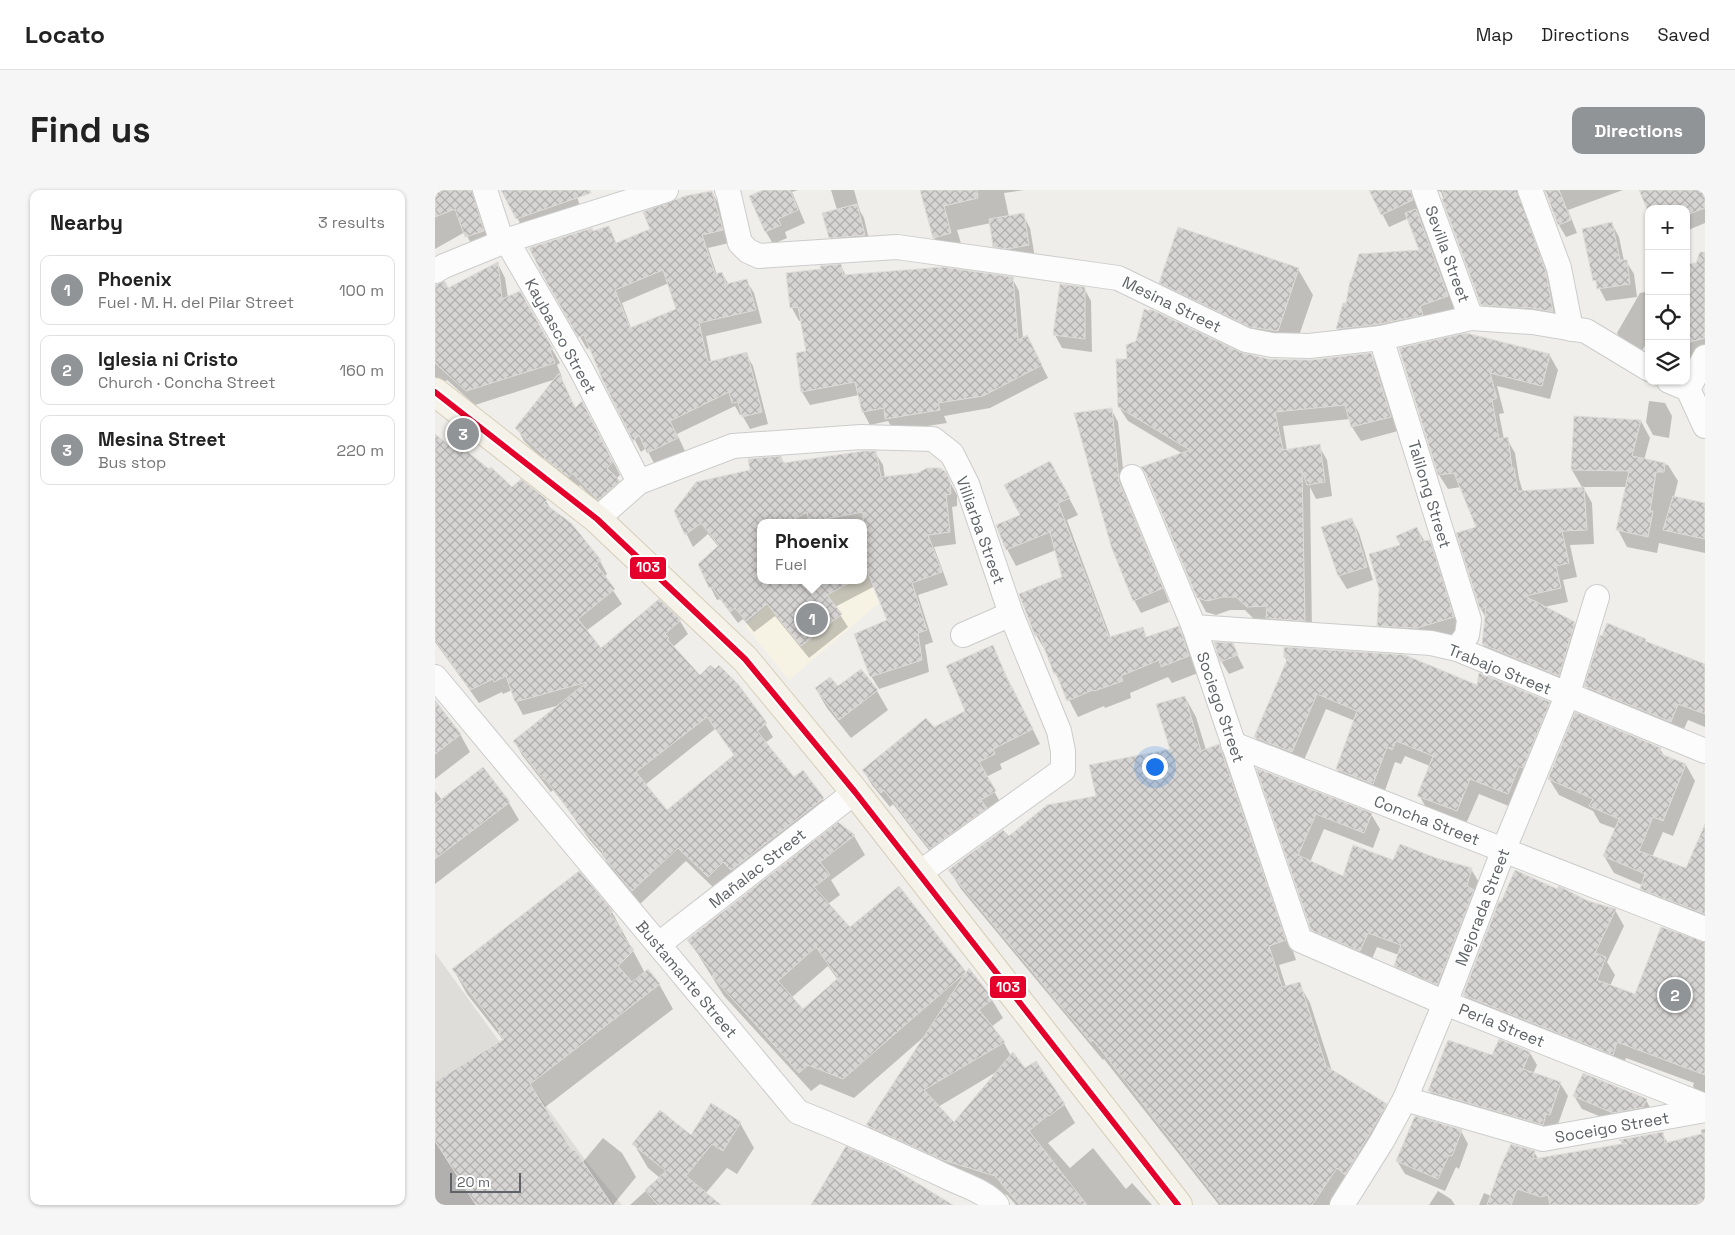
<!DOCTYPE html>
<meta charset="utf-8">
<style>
body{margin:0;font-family:"Space Grotesk",sans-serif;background:#f6f6f6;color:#222}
.controls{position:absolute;right:15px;top:15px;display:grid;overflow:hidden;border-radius:10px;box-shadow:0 1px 4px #0004}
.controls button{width:45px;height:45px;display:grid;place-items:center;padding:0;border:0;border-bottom:1px solid #e0e0e0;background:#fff;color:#222;font:25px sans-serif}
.scale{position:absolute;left:15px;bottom:12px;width:71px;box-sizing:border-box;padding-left:5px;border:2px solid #5f6368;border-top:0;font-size:14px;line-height:18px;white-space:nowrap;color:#5f6368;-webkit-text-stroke:4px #fff;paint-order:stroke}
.you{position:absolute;left:719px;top:576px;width:18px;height:18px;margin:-12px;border:4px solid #fff;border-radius:50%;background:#1a73e8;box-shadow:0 0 0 8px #1a73e833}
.badge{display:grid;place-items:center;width:32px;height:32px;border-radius:50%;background:#919496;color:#fff;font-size:16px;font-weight:700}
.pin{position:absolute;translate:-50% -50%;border:2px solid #fff;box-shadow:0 1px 5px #0006}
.popup{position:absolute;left:322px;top:329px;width:110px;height:65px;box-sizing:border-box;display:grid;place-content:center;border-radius:10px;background:#fff;filter:drop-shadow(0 1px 4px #0005);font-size:16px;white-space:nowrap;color:#767676}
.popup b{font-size:19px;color:#222}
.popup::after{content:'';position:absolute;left:50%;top:100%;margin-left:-10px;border:10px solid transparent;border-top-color:#fff}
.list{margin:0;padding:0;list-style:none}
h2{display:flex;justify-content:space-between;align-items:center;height:65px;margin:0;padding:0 20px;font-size:21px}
h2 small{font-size:16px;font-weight:400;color:#767676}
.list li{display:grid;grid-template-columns:32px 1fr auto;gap:15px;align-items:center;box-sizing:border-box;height:70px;margin:0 10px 10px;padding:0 10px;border:1px solid #e0e0e0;border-radius:10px}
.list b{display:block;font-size:19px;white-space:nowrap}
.list p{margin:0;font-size:16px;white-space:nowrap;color:#767676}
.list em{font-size:16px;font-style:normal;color:#767676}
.icon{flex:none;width:28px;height:28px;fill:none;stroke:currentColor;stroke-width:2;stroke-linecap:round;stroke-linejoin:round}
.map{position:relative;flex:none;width:1270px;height:1015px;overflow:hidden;border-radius:10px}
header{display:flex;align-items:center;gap:30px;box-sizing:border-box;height:70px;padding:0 25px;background:#fff;border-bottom:1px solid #e0e0e0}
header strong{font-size:24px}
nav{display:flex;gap:28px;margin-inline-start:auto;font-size:18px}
.intro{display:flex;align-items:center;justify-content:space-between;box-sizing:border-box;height:120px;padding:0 30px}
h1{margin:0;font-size:35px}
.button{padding:12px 22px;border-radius:10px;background:#919496;color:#fff;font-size:18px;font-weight:700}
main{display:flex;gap:30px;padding:0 30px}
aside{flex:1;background:#fff;border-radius:10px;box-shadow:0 1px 4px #0004}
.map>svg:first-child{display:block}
</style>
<header>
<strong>Locato</strong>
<nav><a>Map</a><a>Directions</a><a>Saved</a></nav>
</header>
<div class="intro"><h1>Find us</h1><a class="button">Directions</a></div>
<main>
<aside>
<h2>Nearby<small>3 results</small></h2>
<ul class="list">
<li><span class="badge">1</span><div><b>Phoenix</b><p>Fuel · M. H. del Pilar Street</p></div><em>100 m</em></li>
<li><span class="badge">2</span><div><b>Iglesia ni Cristo</b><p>Church · Concha Street</p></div><em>160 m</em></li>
<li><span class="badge">3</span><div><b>Mesina Street</b><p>Bus stop</p></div><em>220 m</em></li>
</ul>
</aside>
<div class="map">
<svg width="1270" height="1015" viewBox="0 0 1270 1015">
<defs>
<pattern id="building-cross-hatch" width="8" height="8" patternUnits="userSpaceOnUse" patternTransform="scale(1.25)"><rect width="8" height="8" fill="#d6d5d3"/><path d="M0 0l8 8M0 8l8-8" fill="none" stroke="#b1b0af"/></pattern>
</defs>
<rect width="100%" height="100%" fill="#efeeea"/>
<polygon fill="#f7f3e4" points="428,378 444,413 354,490 310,436 360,390 428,390"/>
<polygon fill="#dfddda" points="0,763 154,975 187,1015 0,1015"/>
<g fill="#0003" fill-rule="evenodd">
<polygon points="0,0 25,0 36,5 44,19 56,55 40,61 30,42 0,59"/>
<polygon points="68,0 140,0 147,23 90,43"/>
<polygon points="331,0 363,0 357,2 370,33 350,42 352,48 338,54 331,42"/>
<polygon points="396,0 419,0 425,21 429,28 436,58 402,60 395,47 402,20"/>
<polygon points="487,0 589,0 569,3 574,27 588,25 595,38 600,68 567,69 560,56 556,33 522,40 530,67 513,72 499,48"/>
<polygon points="935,0 991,0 982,11 983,18 1020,119 910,152 903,139 909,114 912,114 986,61 974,28 954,37"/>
<polygon points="1002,0 1097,0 1088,11 1089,19 1117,96 1124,134 1055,127 1047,114 1006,2"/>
<polygon points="1108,0 1188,0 1133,20 1142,43 1131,47 1124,35 1112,2"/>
<polygon points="1206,0 1270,0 1270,33 1251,41 1251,19"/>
<path d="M 277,2 L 284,15 L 294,53 L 273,58 L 282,85 L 287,83 L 294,95 L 311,90 L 319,103 L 327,133 L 271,146 L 276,172 L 311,164 L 318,176 L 333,234 L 315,239 L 307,225 L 305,225 L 300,216 L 242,244 L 250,261 L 220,275 L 211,258 L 206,262 L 169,190 L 155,158 L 152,159 L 111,88 L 158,43 L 173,37 L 182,54 L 217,40 ZM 234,93 L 242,120 L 196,138 L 187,113 Z"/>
<polygon points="1177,34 1184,47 1189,71 1191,71 1199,84 1202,107 1171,111 1160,90"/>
<polygon points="63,74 70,88 73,108 85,103 125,173 122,175 127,187 126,188 141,219 154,225 185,285 181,289 191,304 171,322 145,295 141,299 115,276 89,251 82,238 121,189 40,215 12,190 7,194 0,188 0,96 13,99"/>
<polygon points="1270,74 1270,165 1251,170 1251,86"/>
<polygon points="406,76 411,86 577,88 584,101 588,148 599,160 613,188 555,218 509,226 512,233 459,241 453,231 435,235 428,222 424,205 375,215 367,202 362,164 372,162 367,130 364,131 357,118 352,84"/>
<polygon points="863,79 878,105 857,166 740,118 725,92"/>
<polygon points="649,98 656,111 657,162 627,158 620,145"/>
<polygon points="1214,101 1214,162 1212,152 1204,166 1191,158 1182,143 1205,103"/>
<polygon points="965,159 1115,166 1123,180 1115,209 1062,196 1069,223 1064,224 1069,249 1072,249 1080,263 1084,289 1088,302 1148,299 1137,280 1206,231 1215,248 1209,270 1233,275 1243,291 1239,307 1270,314 1270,363 1224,353 1222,363 1192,357 1183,340 1192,297 1148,297 1157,313 1159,354 1135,355 1142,387 1128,390 1133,412 1109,417 1139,433 1148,447 1132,500 1057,469 1048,454 1051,428 1046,419 1023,344 1043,338 1026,297 1013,299 1004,285"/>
<polygon points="805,164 833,171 875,171 936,164 944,178 963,241 926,251 917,237 915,229 848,236 852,261 884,256 892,270 897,306 881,309 875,297 877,444 821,431 810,420 795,420 781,425 771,422 763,407 748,264 693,231 684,217"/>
<polygon points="1214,211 1230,213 1237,226 1234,248 1218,245 1211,232"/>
<polygon points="676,219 683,232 691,306 734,412 706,423 699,410 677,356"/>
<path d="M 0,246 L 20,261 L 77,299 L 86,291 L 111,311 L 117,321 L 165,371 L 172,384 L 169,387 L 187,414 L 151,441 L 166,460 L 224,411 L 245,431 L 253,444 L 238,457 L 264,487 L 330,534 L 338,547 L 330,553 L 359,588 L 367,582 L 388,609 L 396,622 L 281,700 L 251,671 L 205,714 L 175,678 L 167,664 L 154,649 L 132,618 L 118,600 L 116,602 L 87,565 L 80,551 L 125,515 L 88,525 L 81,512 L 77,500 L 68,504 L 67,502 L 44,513 L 0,452 ZM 280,539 L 300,566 L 232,621 L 210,595 Z"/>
<path d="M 440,262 L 448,275 L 450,288 L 510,283 L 522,305 L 522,316 L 517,317 L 521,354 L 499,357 L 513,395 L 483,405 L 498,452 L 490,455 L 494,482 L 444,499 L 436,486 L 454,431 L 440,396 L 400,417 L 413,437 L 374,468 L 340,426 L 319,442 L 308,429 L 303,433 L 285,409 L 282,410 L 264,374 L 284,357 L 273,344 L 258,357 L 240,321 L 316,281 L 346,268 L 350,274 ZM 326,333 L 428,333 L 428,390 L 326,390 Z"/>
<polygon points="624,289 643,325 632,330 676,448 707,439 712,448 743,437 753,454 763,483 737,493 733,487 695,503 696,508 670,518 669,516 643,527 620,483 612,462 611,462 601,445 629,388 621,360 581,376 572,359 586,326"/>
<polygon points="917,330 924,343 938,390 912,399 904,386 888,338"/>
<polygon points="982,338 990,352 994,351 1002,366 1026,442 990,452 951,450 943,435 966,356"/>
<polygon points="1210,450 1212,453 1270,475 1270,537 1253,530 1245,548 1160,513 1151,496"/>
<polygon points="797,455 809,478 794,484 786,471"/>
<polygon points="557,457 605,554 565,574 567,579 551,587 568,617 504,673 458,614 455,617 437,595 428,580 499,538 532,522"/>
<polygon points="851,458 1043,497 1114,513 1123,528 1081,619 1044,604 1030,636 993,621 984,605 995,576 970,566 966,574 960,572 947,609 911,595 902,579 920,531 891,519 866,577 829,563 820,547 852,472 850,467"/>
<polygon points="426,480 442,501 453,520 416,548 392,518 381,499 402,498"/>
<polygon points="750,507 761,527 771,560 784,556 795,575 861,770 844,775 851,797 864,794 875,813 897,881 951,914 962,934 901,1015 784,1015 669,869 668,870 526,699 514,680 573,648 662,607 736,560"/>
<polygon points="0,512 25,544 35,562 0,589"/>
<polygon points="1225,559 1230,567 1251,575 1260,591 1238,646 1228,642 1217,667 1252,680 1270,636 1270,736 1216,715 1206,699 1207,695 1179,683 1169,666 1181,639 1165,633 1158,621 1124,605 1114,589"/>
<polygon points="48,579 74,613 84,630 0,694 0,601 7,610"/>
<polygon points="823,580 936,624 945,639 938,658 889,639 875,672 908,688 959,672 1001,669 1036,679 1045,694 1011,809 969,791 960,776 964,765 942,757 934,776 886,755 877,739"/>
<path d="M 403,634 L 419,646 L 430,665 L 396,690 L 405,705 L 393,714 L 415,739 L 530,783 L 557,810 L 568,828 L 556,837 L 569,853 L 576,866 L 629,914 L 640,933 L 613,953 L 635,978 L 658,958 L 691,999 L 697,993 L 717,1015 L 581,1015 L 572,1005 L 517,987 L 443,954 L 433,935 L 491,845 L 419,908 L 385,894 L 376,901 L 289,806 L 254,750 ZM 393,776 L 403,790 L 368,821 L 356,808 ZM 563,881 L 519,934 L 503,917 Z"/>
<polygon points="1123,701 1180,720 1189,736 1172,772 1180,785 1175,796 1201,806 1270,754 1270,913 1268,912 1258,896 1259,893 1191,868 1187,880 1039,822 1029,805"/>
<polygon points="177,722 210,783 224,794 238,819 109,918 137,963 147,973 168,948 187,963 201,987 178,1015 0,1015 0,894 69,851 32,804 18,779"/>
<polygon points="1095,863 1102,875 1098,884 1125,893 1133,906 1122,937 1115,947 1002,914 995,901 1058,866"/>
<polygon points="1139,906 1211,910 1218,923 1186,935 1147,919"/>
<polygon points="305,933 319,958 302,984 292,978 270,1004 285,1015 195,1015 225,988 213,978 199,954 256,946"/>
<polygon points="1270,939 1270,1015 1044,1015 1049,1003 1056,1006 1099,962 1104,970 1188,955 1186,951 1227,944 1233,953 1267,945 1266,940"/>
<polygon points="1026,941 1033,954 1024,979 1021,977 1010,1001 970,984 962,971"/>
<polygon points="1003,1001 1016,1009 1020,1015 994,1015"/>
</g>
<g fill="url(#building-cross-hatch)" stroke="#deddd9" fill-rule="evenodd">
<polygon points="0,0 37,0 49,41 30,47 20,19 0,27"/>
<polygon points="66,0 155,0 156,3 81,29"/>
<polygon points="328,0 355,0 363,20 343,29 346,35 330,42 314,6"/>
<polygon points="485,0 542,0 543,8 509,16 516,43 498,48"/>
<polygon points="934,0 976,0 978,10 946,25"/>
<polygon points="1007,0 1082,0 1111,82 1118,122 1098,118 1046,115 1007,9 1010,8"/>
<polygon points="1110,0 1124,0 1136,30 1123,35"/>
<polygon points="1204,0 1270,0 1270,18 1251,25 1251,19 1212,19"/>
<path d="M 277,1 L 288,40 L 267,45 L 280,84 L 287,82 L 291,94 L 312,89 L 321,120 L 264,133 L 273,172 L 312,162 L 327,222 L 307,227 L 303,212 L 297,213 L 294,202 L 235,231 L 243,248 L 212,263 L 204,245 L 198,251 L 168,191 L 149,145 L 143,147 L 110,89 L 94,58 L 157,38 L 158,41 L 174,36 L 181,53 L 215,39 L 208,22 L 250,6 ZM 228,80 L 241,119 L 195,138 L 180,100 Z"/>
<polygon points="422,14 430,45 394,48 387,23"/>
<polygon points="981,19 1013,106 985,116 988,125 944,134 901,139 908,113 911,113 915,91 916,91 924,64 984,60 970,23"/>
<polygon points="589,23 594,55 573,59 558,57 554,29"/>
<polygon points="1177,32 1185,70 1192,70 1195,94 1162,99 1161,90 1158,91 1147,39"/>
<polygon points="743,37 864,78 843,141 815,137 724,93"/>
<polygon points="1265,62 1270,62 1270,148 1251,153 1251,108 1255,95 1251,95 1251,74 1261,73"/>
<polygon points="63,72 67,109 85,101 118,159 115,160 120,173 31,201 0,173 0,95 10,91 13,98"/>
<polygon points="406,74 408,85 508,77 578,87 583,150 592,145 607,175 548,206 503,213 505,220 450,229 449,218 427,222 420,192 366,202 361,163 371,161 363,117 355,118 351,83 386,79 385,76"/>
<polygon points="625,94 650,97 650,149 618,145"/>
<polygon points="709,119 714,121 715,119 805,162 833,169 875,170 936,163 956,227 916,237 910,215 840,222 848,260 885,254 890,292 872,295 867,281 870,431 831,428 832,416 812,417 801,407 787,407 773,411 762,408 710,282 706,277 755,260 683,217 681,169 692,169 691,155 701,151"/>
<polygon points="1031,143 1115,164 1107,196 1055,183 1062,208 1057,210 1064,249 1073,247 1077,278 1079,278 1083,301 1149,297 1152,340 1127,341 1134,373 1121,376 1126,398 1090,406 1140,432 1124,486 1047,454 1051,417 1045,419 1021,343 1041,337 1019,283 1003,285 964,158"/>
<polygon points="124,183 140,218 147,211 178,272 172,278 185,291 163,310 137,283 134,287 109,268 110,267 80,238"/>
<polygon points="677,218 684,292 728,398 698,411 676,356 639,223"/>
<polygon points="1139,226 1206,230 1197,266 1230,273 1229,282 1221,282 1215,321 1218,321 1213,347 1181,340 1194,281 1136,280"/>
<path d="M 0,244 L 20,260 L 24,255 L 54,279 L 56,277 L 77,297 L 86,289 L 112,310 L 109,313 L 136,333 L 166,370 L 161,374 L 180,399 L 143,429 L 166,458 L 224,409 L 246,430 L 230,444 L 234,448 L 232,449 L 265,485 L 275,475 L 280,479 L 284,475 L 303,494 L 332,533 L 322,541 L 359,587 L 368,580 L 389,608 L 296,680 L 288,672 L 273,687 L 243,658 L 197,701 L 166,664 L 168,662 L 144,635 L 122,604 L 109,588 L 108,589 L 78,551 L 152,492 L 80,512 L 71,486 L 59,492 L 58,489 L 35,500 L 0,450 ZM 272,527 L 299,565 L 232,620 L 201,582 Z"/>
<polygon points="429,261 441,261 446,287 483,283 492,278 505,278 511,282 515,291 516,304 511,305 515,342 493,345 507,382 477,393 492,440 483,443 487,470 435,487 419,444 452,430 433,383 428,386 428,322 374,332 372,322 352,333 326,333 326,390 420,390 392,405 407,424 366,456 332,414 311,431 300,418 295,422 277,397 274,398 263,374 284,355 266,333 250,345 239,321 261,292 315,280 313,269 346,266 348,273"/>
<polygon points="615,271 635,308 623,313 674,447 708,437 711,447 744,436 754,466 726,477 724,470 686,486 688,491 659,501 658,500 632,511 621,483 619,484 604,444 600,446 584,404 627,387 615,342 571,360 561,335 585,325 569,295"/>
<polygon points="1238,306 1270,313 1270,349 1228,340"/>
<polygon points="917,328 932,377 903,386 886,337"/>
<polygon points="982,337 987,351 995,350 1019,427 982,438 942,436 944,399 934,364 965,355 961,346"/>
<polygon points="1172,433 1211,449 1210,451 1270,474 1270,524 1243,514 1236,532 1149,496 1165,445 1167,446"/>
<polygon points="779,452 798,453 803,465 785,472"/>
<polygon points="558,455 576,498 577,497 598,539 558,559 560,564 544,572 561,601 546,610 552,618 495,659 449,600 446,603 427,580 491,528 499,537 530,521 511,476"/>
<polygon points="849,457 970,465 1042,495 1044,483 1115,512 1088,578 1084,576 1073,604 1035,589 1022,621 982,606 998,566 961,551 957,560 952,557 938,594 901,579 922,521 882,504 857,562 819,547 854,465 849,468"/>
<polygon points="426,479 443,500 404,530 380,498 395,487 403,496"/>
<polygon points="750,506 766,561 784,554 851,750 834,756 847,797 865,792 891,876 952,914 910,985 902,978 877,1015 787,1015 658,850 656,852 513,680 568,640 574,646 612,615 661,606 654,575 735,559 721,514"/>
<polygon points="0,510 26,544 0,564"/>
<polygon points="1140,522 1226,558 1224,563 1251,574 1228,631 1218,627 1204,661 1251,678 1270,634 1270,724 1205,699 1210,684 1168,666 1184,629 1154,616 1158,609 1113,589"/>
<polygon points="48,577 75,612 0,669 0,614"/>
<polygon points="821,578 937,623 929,643 881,624 863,665 908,686 918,655 958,670 965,654 1001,668 1037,678 1032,696 1039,700 1002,795 959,776 966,755 933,743 925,761 876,740"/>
<path d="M 403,632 L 420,645 L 385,672 L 395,685 L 379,697 L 415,737 L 464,696 L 531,782 L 408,889 L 373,875 L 364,883 L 277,786 L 279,784 L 252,750 ZM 381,757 L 403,788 L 368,819 L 343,791 Z"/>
<polygon points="1080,680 1122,699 1124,696 1153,711 1181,719 1160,763 1171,767 1162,790 1200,804 1226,737 1270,752 1270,885 1182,852 1178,865 1028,805 1064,711 1066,712"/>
<polygon points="144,681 178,721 175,724 188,741 185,743 199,760 183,776 197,792 213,779 225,794 95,894 137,961 140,960 177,1015 41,1015 0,951 0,892 69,849 63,842 65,841 17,779"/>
<polygon points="534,778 558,809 544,820 570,852 489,900 519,932 578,862 590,878 601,871 630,914 614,926 613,925 594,941 652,1015 585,1015 560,986 505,969 431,935"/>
<polygon points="1064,849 1095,862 1088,879 1126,892 1115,925 1111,924 1108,935 993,901 1013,850 1057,865"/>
<polygon points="1148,883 1212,909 1208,917 1178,923 1138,906"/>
<polygon points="276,913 306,932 288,961 277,954 251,986 286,1015 223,1015 210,1000 231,981 197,954 225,920 256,945"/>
<polygon points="980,926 1027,940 1017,966 1014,965 1003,989 961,971"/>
<polygon points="1228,942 1230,953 1270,943 1270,1011 1256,1015 1115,1015 1113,1005 1106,1007 1082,999 1076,1015 1052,1015 1065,978 1076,954 1100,961 1098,969 1192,953 1184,950"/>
<polygon points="411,956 451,974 518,1015 376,1015"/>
</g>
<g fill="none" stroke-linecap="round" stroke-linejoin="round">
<g stroke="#cbcccc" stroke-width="26">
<g id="minor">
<polyline points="50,0 64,43 76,58 146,179 204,292"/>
<polyline points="292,0 293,1 305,53 313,61 324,66 462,57 683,88 811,150 837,155 874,156 946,148 1036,128 1097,132 1151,141 1214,179"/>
<polyline points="989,0 1036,128"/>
<polyline points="1095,0 1124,78 1136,139"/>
<polyline points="0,81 9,76 70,51 231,0"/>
<polyline points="946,148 1034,430 1032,445 1022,459"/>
<polyline points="1234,191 1253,199 1270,236"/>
<polyline points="1253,199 1270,167"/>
<polyline points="697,287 759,437 865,750 1010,813 1270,916"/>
<polyline points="162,329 204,292 298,256 426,247 498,249 517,264 532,294 576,424 624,541 628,561 628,580 483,684"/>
<polyline points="759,437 996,453 1022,459 1270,561"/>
<polyline points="528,445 576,424"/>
<path d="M 0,487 L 363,922 C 414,942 463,964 512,987 C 528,995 550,1001 562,1015"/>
<polyline points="798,554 1270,739"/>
<polyline points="224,754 420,602"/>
<polyline points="970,909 1108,949 1270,920"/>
<polyline points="907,1015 947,951 970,909 1010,813 1069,659 1132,506 1162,407"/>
</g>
</g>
<g stroke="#d7ceb8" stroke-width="30">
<polyline id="major" points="0,202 162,329 310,469 420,602 743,1015"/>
</g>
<use href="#minor" stroke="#fdfcfc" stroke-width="24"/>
<use href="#major" stroke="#f4f2e9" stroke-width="28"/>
<g stroke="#fff" stroke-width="10">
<polyline id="bus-1" points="0,202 162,329 310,469 420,602 743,1015"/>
</g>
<use href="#bus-1" stroke="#e4002b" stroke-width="6"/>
</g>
<g text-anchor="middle" stroke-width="4" stroke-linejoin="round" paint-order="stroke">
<g font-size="16" fill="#5f6368" stroke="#fff">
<text transform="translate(1013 64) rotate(70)" y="6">Sevilla Street</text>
<text transform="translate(737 114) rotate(26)" y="6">Mesina Street</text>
<text transform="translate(126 146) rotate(61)" y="6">Kaybasco Street</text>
<text transform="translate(995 304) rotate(73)" y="6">Talilong Street</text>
<text transform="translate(546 340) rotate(70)" y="6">Villiarba Street</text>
<text transform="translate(1065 479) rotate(22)" y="6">Trabajo Street</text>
<text transform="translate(786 517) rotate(71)" y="6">Sociego Street</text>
<text transform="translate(992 630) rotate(21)" y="6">Concha Street</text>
<text transform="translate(322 678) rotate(-38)" y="6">Mañalac Street</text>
<text transform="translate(1047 717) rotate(-69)" y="6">Mejorada Street</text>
<text transform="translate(252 789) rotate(50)" y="6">Bustamante Street</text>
<text transform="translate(1067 835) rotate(22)" y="6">Perla Street</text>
<text transform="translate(1177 937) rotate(-10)" y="6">Soceigo Street</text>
</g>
</g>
<g stroke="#fff" stroke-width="2">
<rect x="194" y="366" width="38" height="24" rx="5" fill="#e4002b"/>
<rect x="554" y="785" width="38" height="24" rx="5" fill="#e4002b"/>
</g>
<g font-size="14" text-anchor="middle" font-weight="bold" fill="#fff">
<text x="213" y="382">103</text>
<text x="573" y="802">103</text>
</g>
</svg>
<div class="controls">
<button>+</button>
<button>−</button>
<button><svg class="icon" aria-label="locate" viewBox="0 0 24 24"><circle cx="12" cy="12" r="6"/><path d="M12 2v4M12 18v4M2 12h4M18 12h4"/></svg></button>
<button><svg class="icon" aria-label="layers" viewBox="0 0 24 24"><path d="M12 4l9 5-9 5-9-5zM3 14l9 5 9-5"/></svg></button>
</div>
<div class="scale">20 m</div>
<div class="you"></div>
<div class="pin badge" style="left:377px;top:429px">1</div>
<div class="popup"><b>Phoenix</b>Fuel</div>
<div class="pin badge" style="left:1240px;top:805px">2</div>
<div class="pin badge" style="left:28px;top:244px">3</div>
</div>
</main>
